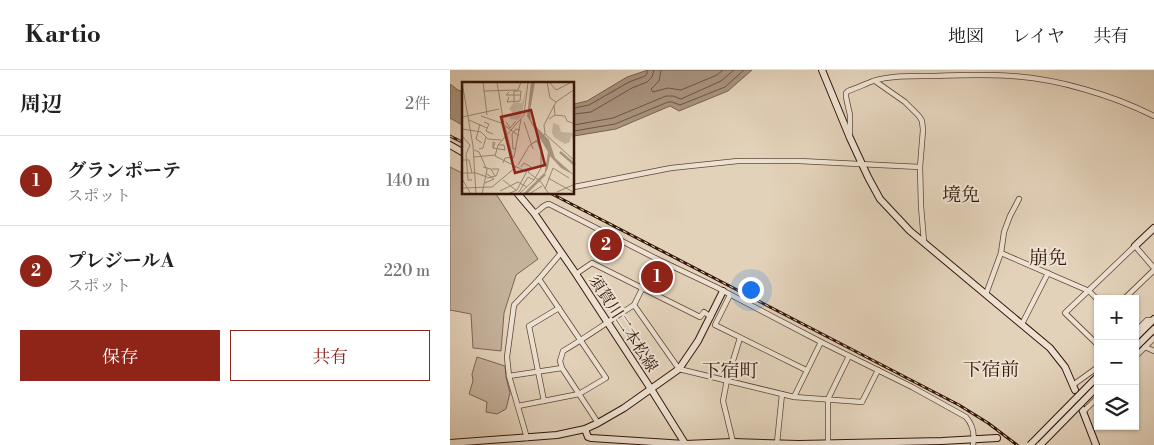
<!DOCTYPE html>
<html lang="ja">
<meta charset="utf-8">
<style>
body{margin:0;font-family:"Libre Bodoni","Noto Serif JP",serif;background:#f6f6f6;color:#222}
.controls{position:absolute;right:15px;bottom:15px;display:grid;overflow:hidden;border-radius:0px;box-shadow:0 1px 4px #0004}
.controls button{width:45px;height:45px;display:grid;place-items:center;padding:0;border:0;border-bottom:1px solid #e0e0e0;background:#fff;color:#222;font:25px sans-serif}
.you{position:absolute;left:300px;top:219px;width:18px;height:18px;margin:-12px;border:4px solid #fff;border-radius:50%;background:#1a73e8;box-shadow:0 0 0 8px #1a73e833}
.badge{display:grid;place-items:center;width:32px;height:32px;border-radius:50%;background:#8f2418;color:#fff;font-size:16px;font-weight:700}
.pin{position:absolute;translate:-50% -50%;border:2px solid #fff;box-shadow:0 1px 5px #0006}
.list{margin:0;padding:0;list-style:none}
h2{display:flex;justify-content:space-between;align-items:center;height:65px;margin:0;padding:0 20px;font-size:21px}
h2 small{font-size:16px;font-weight:400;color:#767676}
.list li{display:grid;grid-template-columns:32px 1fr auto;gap:15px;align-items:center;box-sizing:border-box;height:90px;padding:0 20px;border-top:1px solid #e0e0e0}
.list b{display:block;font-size:19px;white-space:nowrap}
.list p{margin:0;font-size:16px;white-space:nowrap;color:#767676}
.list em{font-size:16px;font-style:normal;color:#767676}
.actions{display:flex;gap:10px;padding:15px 20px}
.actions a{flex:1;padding:11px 0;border:1px solid #8f2418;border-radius:0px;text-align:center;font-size:18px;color:#8f2418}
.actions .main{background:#8f2418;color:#fff}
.icon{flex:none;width:28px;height:28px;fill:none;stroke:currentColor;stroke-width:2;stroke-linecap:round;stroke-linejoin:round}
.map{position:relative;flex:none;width:704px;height:375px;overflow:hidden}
header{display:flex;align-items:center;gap:30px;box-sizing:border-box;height:70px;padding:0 25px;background:#fff;border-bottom:1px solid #e0e0e0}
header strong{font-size:24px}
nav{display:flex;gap:28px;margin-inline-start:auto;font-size:18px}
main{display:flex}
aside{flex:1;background:#fff}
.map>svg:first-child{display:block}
</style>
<header>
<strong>Kartio</strong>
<nav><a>地図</a><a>レイヤ</a><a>共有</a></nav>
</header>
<main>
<aside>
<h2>周辺<small>2件</small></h2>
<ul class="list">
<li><span class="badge">1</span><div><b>グランポーテ</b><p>スポット</p></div><em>140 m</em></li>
<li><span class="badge">2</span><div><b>プレジールA</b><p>スポット</p></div><em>220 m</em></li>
</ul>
<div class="actions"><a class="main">保存</a><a>共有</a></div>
</aside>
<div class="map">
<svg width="704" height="375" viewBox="0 0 704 375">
<rect width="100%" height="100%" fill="#e3d2ba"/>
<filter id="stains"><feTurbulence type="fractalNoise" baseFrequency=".004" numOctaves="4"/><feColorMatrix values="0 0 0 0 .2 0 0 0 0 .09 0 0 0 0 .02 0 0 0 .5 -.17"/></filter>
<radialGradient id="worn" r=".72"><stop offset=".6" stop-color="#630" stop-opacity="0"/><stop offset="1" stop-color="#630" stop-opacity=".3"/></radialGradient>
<g fill="#c5b29c" stroke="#7d6453">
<polygon points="0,97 14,104 14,124 46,124 88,189 66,205 54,243 51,281 23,278 21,244 0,240"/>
<polygon points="27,287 55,296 56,307 60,323 56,339 47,344 36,342 37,332 19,324 23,311 22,304"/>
</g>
<g fill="#a8927e" stroke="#7a6050">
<polygon points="198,0 302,0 278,21 229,41 220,36 166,59 124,66 124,34 137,31 177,7"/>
<polygon points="0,14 8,20 14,22 14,56 0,48"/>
</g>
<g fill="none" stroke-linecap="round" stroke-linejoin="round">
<g stroke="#6e5444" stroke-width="1">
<polyline points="211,0 209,11 201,19 203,22 218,18 231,20 267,5 273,0"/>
<polyline points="124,38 139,35 179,12 195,6 197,4 197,0"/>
<polyline points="124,44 141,42 182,18 197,12 202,7 204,0"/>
<polyline points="124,55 163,48 216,26 223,26 231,29 271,11 284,0"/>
<polyline points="124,61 165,54 218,32 222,32 230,35 275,17 294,0"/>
</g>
<g stroke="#604536" stroke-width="6">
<g id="street">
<polyline points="425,11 455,32 469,46 472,51 473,60 470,97 471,136 474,172"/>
<path d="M 400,64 L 400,45 L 396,27 L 396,23 L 398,21 C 407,18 415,14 423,11 C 442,5 465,6 484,6 C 510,5 535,4 561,6 C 608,9 662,25 704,46"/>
<polyline points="124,117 221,98 288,91 349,91 470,97"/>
<path d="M 84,143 C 91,141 91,135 99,134 L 207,189 L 266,217 L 371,272 L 462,317 L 516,347 C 523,355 525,364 523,375"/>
<polyline points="551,183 639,221 648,230"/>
<polyline points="207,189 184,235 229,299 344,327 412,332 428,300"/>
<polyline points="126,204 142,193 250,247 254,242 261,247"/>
<polyline points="536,224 551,183 554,162 560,146 569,129"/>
<polyline points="280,225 265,255 356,300"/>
<polyline points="674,229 704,200"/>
<polyline points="572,254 598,203"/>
<polyline points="685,262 697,250 703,250"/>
<polyline points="648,275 615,243 685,176 704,198"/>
<polyline points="695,277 704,281"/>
<polyline points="685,287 704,268"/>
<polyline points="59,306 112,298"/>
<polyline points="623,315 648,297"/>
<polyline points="344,327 371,272"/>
<polyline points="94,331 79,256 109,238"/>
<polyline points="68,336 129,324 156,308 89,209"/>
<polyline points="633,342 648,327"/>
<path d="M 148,353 L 112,298 L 110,291 L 113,281 C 137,267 160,250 184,235"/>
<polyline points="77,368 59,306 57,287 64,235 89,209 111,183"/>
<polyline points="283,372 273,331 277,310 290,268"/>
<polyline points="327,373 332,324"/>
<polyline points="378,373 378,329 399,286"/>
</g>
</g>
<g stroke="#35160a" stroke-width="8">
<g id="secondary">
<polyline points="372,0 400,68 418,107 430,129 460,161 600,278 615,297 625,320"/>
<polyline points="0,75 14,83"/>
<polyline points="68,124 84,143 126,204 201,319 236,375"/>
<polyline points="685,176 704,158"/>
<polyline points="685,268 704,249"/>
<polyline points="685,278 704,259"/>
<polyline points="632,339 646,375"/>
<polyline points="135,359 138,367 141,368 235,374 283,372 349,374 492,371 547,368"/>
<polyline points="0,373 107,365 135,359 148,353 174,338 229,299 248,271 273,221"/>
</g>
</g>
<use href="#street" stroke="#ede2d2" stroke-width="4.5"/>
<use href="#secondary" stroke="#ede2d2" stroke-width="6"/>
<g stroke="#35160a" stroke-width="3">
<g id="rail">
<polyline points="0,66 14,73"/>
<polyline points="102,124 509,335 538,353 567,375"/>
</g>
</g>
<use href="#rail" stroke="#ede2d2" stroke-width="1" stroke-dasharray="4" stroke-linecap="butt"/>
<g stroke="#35160a" stroke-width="8" stroke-linecap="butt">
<g id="secondary-bridge">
<polyline points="580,375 648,306"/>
<polyline points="590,375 648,316"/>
</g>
</g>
<use href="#secondary-bridge" stroke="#ede2d2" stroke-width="6"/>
</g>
<g text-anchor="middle" stroke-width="4" stroke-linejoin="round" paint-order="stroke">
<g font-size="16" fill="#35160a" stroke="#ede2d2">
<text transform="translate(174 253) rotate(57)" y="6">須賀川二本松線</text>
</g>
<g font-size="19" fill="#35160a" stroke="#ede2d2">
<text x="511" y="131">境免</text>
<text x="598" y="194">崩免</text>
<text x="541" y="306">下宿前</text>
<text x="280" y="307">下宿町</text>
</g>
</g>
<g transform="translate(12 12)">
<rect width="112" height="112" fill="#e3d2ba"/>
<path d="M 64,8 L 60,33 L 56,38 L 48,37 L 50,30 L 47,27 L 52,20 L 60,21 ZM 91,41 L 97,43 L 99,50 L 112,51 L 112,60 L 109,53 L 108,60 L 103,62 L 93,56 L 90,51 Z" fill="#c5b29c"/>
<path d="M 69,0 L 73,0 L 68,29 L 69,39 L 87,58 L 93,76 L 112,93 L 99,86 L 88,74 L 86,86 L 82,94 L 86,70 L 65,34 Z" fill="#a8927e"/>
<path fill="none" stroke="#a8927e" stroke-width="2.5" d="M 98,70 L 113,83M 63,112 L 83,92"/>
<path fill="none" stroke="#9d8774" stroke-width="1" d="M 0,0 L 11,64 L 14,112M 21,0 L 25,33M 35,0 L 42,43 L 57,54M 85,0 L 88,16 L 94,20M 87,0 L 94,8 L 110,0M 113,7 L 94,20 L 82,43 L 83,52 L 113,79M 22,9 L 56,8 L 59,0M 47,10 L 44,13 L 59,13M 47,15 L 45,20 L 58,19 L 59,9 L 52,9 L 52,19M 93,33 L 103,34 L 105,39 L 113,42M 19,34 L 39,41 L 40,39M 0,35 L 37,27M 87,37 L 93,33 L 92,23M 7,38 L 25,46M 22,40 L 27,42 L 24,49 L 31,52M 44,40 L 48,46 L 54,39M 62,40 L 71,67M 18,42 L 14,57 L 20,61M 43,45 L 51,77M 0,47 L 19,50 L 26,57 L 39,58M 0,54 L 8,63 L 4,72 L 6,98 L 10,98M 31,66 L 31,60 L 33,61 L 31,66 L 43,68 L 42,63 L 36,63M 17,67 L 21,66 L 24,55M 54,67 L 51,67 L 50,52 L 54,47 L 58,48M 12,68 L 17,70 L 25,88 L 20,112M 12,75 L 33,73M 0,78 L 7,78 L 10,91M 41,81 L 43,76 L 52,75 L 59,37M 56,83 L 67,64 L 83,52M 21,85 L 29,87 L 33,94M 59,85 L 62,81 L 69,85 L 66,90 L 79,100 L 87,112M 65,90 L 33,74 L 36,63 L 62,33 L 66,0M 0,91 L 14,91 L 25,95M 25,96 L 34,94 L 37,87 L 30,87M 86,96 L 113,111M 0,97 L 9,112M 41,98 L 55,109M 23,101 L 32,97 L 25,92M 0,106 L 30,105 L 54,85M 83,107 L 91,86 L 107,96M 38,109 L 56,100 L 65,105M 57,110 L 66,95 L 72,98M 95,110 L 111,103M 46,112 L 55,108 L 65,89M 57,112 L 72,98 L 79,86 L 79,69 L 75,59 L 71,61M 67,112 L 80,104"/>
<path fill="#8f2418" fill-opacity="0.15" stroke="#8f2418" stroke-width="2.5" d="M 69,28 L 83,83 L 53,91 L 39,35 Z"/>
<rect width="112" height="112" fill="none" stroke="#35160a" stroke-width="2.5"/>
</g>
<rect width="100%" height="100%" filter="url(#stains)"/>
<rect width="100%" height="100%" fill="url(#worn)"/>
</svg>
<div class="controls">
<button>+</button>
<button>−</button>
<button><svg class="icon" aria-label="layers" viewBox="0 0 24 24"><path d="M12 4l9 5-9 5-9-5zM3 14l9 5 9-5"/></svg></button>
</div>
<div class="you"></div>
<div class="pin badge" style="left:207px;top:207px">1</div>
<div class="pin badge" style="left:156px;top:175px">2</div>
</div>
</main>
